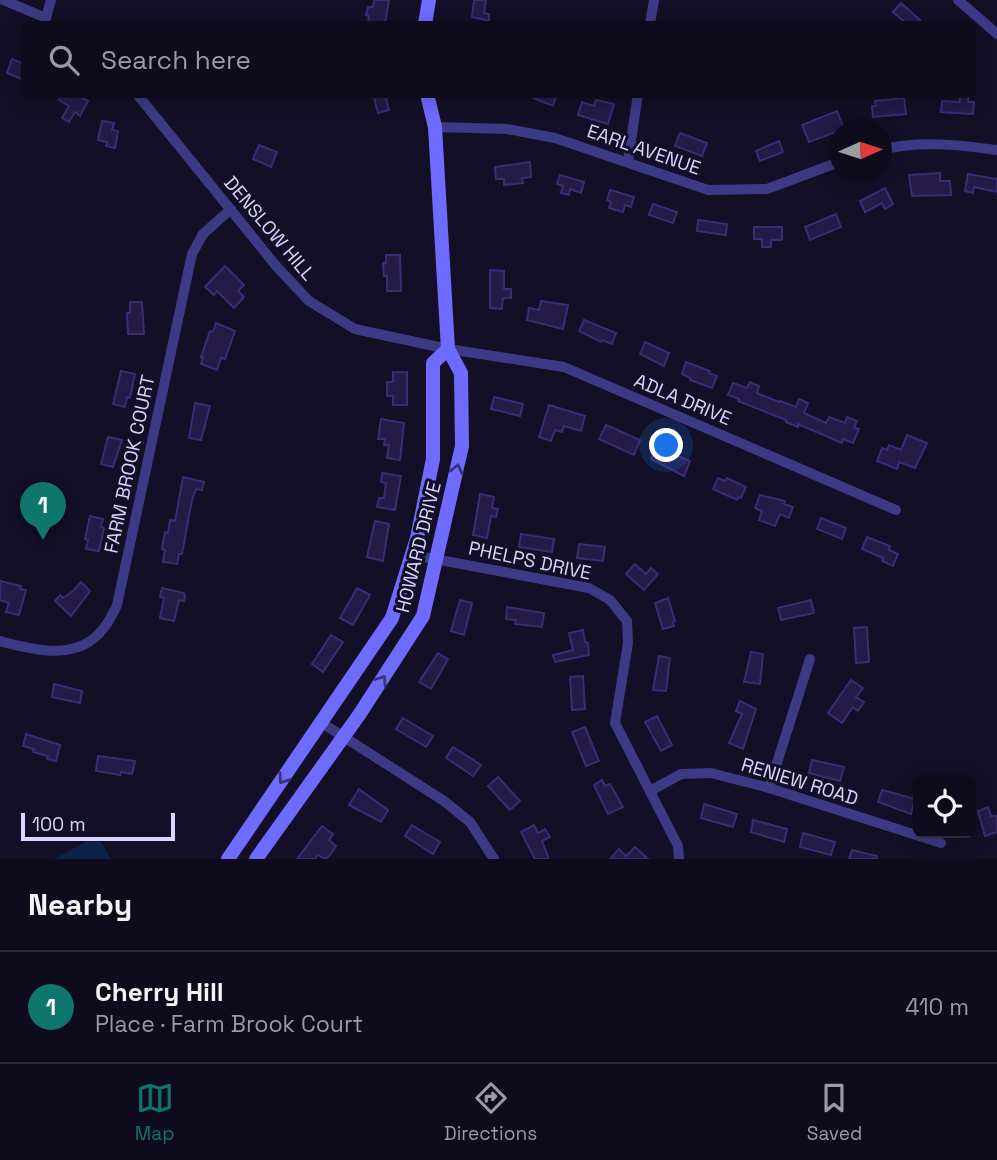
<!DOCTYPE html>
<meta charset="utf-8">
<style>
body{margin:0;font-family:"Space Grotesk",sans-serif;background:#171425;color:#f1f3f6}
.controls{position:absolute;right:21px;bottom:21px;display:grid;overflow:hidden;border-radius:10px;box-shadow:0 4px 18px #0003}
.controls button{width:63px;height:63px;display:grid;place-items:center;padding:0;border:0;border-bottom:2px solid #2e2b3b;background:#0e0b1c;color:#f1f3f6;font:35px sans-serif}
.compass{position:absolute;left:829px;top:119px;width:63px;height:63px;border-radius:50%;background:#0e0b1c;box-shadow:0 4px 18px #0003;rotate:87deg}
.scale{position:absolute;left:21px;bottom:18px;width:154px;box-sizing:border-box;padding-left:7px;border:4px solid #d9d4ff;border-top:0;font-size:19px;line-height:24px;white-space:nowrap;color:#d9d4ff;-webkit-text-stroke:5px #130f26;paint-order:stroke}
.you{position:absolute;left:667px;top:446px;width:24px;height:24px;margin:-18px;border:5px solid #fff;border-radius:50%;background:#1a73e8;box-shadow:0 0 0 10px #1a73e833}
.badge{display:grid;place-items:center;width:46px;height:46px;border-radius:50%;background:#0f766e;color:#fff;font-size:23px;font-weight:700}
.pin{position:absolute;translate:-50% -58px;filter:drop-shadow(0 2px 4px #0008)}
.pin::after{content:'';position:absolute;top:37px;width:24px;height:21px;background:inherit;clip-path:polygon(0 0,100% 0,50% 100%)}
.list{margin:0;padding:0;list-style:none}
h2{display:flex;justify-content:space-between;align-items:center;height:91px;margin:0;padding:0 28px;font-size:30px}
h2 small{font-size:23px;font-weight:400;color:#9b9ba3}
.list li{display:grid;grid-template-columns:46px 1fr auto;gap:21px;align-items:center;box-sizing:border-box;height:112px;padding:0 28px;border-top:2px solid #2e2b3b}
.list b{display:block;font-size:26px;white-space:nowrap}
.list p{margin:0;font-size:23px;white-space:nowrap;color:#9b9ba3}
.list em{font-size:23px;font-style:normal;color:#9b9ba3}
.icon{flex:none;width:38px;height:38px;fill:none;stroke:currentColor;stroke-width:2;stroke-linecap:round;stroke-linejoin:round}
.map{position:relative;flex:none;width:997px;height:859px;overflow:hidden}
.search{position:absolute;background:#0e0b1c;box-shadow:0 4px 18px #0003;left:21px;right:21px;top:21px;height:77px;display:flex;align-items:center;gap:18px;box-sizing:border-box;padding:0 24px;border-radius:10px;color:#9b9ba3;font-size:26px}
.sheet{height:203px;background:#0e0b1c}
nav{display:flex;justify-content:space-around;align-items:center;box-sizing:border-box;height:98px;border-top:2px solid #2e2b3b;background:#0e0b1c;font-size:19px;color:#9b9ba3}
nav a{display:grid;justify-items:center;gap:4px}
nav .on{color:#0f766e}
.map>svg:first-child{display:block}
</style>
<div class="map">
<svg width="997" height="859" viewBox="0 0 997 859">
<rect width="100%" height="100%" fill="#130f26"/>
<polygon fill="#0c2248" points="93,838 102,843 111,859 54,859"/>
<g fill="#241b47" stroke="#3b2d73" stroke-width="2">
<polygon points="374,0 389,0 385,24 368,22 369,16 366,15 368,7 373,7"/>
<polygon points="474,0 486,0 484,13 489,14 489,21 472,17"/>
<polygon points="901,3 920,20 916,24 907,24 893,12"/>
<polygon points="12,59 24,64 24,80 7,73"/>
<polygon points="63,94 84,94 82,98 88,101 80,116 75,112 69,122 62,118 69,106 59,100"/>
<polygon points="373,94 385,94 389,110 378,113"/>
<polygon points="524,94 557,94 553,106"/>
<polygon points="960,94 968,94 968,102 974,102 973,114 941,112 942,101 960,102"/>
<polygon points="904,98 906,114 873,117 872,106 876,106 875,101"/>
<polygon points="596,100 614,104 608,124 578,115 582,102 594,106"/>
<polygon points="837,111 844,129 809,142 802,125"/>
<polygon points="102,121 114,123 112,130 118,131 115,148 106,146 107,142 98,140"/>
<polygon points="680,133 707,143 702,156 675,146"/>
<polygon points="779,141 783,152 760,161 756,151"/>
<polygon points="259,145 277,152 271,167 253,159"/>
<polygon points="530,162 531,177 522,178 523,183 504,185 504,179 496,179 495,167"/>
<polygon points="940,173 940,181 950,181 951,195 912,196 909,175"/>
<polygon points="968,174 997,179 997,192 974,187 973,193 965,191"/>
<polygon points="560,175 584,182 581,193 570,189 569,195 561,193 563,186 557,184"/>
<polygon points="885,188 893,204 885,209 882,203 865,212 860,201"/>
<polygon points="610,190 634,197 631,207 625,205 623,212 609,208 611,202 607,200"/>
<polygon points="653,204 677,212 673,223 649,215"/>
<polygon points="836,214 841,227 810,240 805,227"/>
<polygon points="698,220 727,224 726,235 697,231"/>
<polygon points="754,227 782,227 782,240 771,240 771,247 762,247 762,239 754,239"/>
<polygon points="386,255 400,255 401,291 387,291 387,276 384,276 383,263 386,263"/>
<polygon points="225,266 244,285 238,291 244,297 234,308 217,291 214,295 205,287"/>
<polygon points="490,270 504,271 504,289 511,289 511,298 503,298 502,309 490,308"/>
<polygon points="541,301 568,305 563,329 527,320 529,308 539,310"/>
<polygon points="130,302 142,302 144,334 128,334 127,313 130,313"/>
<polygon points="584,320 616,333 612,344 602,340 601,342 579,331"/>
<polygon points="216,323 235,331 225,359 221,358 217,370 201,364 203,357 201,357 210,331 213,332"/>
<polygon points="645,342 669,353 664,366 640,354"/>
<polygon points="686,362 710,371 709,373 717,376 712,388 690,380 690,378 682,374"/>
<polygon points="121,371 135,374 130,398 127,397 125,407 113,404"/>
<polygon points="393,372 407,372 407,405 393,405 393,396 387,396 387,382 393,382"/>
<polygon points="750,382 759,386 757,393 779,402 780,401 796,407 799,399 808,403 804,413 826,423 829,417 845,423 847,417 857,421 854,428 859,429 853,443 843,439 842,443 798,424 798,427 786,422 786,420 738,401 739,399 728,395 733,383 747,388"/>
<polygon points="494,397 523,404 520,416 491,409"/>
<polygon points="195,403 210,406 201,440 189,438"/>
<polygon points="549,405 585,416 581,431 564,426 562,432 555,430 551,441 539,437"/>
<polygon points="381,419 404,423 400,460 387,458 389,445 384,445 385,439 378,439"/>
<polygon points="606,425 640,440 634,455 599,439"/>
<polygon points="907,435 927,443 915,468 899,462 897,469 877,461 882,448 887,450 889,445 901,450"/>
<polygon points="108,437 122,440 113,467 101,464"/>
<polygon points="656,447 690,461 684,476 651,459"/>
<polygon points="382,473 401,476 395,510 377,507 379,498 384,498 386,483 381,482"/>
<polygon points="183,477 204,482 202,490 196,489 192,500 182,554 179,554 177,564 163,562 165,550 162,549 165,532 168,533 170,520 175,521"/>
<polygon points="718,478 725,481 727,478 746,487 741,498 738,497 737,500 713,489"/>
<polygon points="480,494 494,497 492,508 498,509 496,517 491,516 487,538 473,535"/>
<polygon points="760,495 785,501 784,504 793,507 789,518 780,514 775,526 759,520 762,511 755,508"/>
<polygon points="90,516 103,519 101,527 104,528 99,551 86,549 88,540 85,539"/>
<polygon points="821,518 846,528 842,539 817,529"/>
<polygon points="375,521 389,524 383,561 367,557"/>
<polygon points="521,534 554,539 552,552 519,547"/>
<polygon points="867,537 890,546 889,550 898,554 893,566 882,561 883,558 862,549"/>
<polygon points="579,544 605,547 603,561 577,558"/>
<polygon points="635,564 646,574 651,568 658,574 644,590 626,574"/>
<polygon points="0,581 21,586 20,589 26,590 19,615 6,612 9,603 0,600"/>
<polygon points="81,582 90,591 71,616 55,601 60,595 63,598 73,591"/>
<polygon points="162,588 184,593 185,596 184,601 179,600 174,621 160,618 164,598 160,597"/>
<polygon points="357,588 370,595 353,625 340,618"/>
<polygon points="668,598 675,621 673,622 674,626 663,629 655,603"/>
<polygon points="460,600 472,603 464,635 451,631"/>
<polygon points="811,600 814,613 781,620 778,608"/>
<polygon points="507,607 544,613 542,627 515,624 516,620 506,619"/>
<polygon points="867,627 869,662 856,663 854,628"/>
<polygon points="583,630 585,642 588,643 589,655 555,662 553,655 573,650 569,633"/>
<polygon points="331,635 343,642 323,672 312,664"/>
<polygon points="751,652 763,654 760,684 744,682"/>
<polygon points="438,653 448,659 431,689 419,682"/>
<polygon points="659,656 670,658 666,691 653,690"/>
<polygon points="583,676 585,709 572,710 570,677"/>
<polygon points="851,680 863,688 856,697 864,702 858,711 853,707 842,723 828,713"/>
<polygon points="54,684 82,691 80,703 52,697"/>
<polygon points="740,701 756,709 743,749 729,743 742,714 736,711"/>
<polygon points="657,716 672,745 661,751 645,722"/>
<polygon points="403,718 433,736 426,747 396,729"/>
<polygon points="585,727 599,761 586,766 572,732"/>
<polygon points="26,734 60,745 56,761 47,759 48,756 33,752 34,749 23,746"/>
<polygon points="453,747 481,765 473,776 446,758"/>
<polygon points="98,756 135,761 132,774 121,772 120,775 96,771"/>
<polygon points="812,760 844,767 840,781 809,773"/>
<polygon points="498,777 520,801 510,810 488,786"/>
<polygon points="602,780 605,786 610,784 623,807 608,814 594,785"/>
<polygon points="359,789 388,810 381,822 349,805"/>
<polygon points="882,790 915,799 911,814 878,802"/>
<polygon points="704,804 737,814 733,827 701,818"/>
<polygon points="988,807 991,816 997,816 997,832 985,836 978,811"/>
<polygon points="753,820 787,829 784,842 751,832"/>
<polygon points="412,825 440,842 433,854 405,836"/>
<polygon points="534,825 538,833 545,829 550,837 542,841 549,859 535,859 521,832"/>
<polygon points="322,826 333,834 329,840 336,846 330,855 325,859 318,855 315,859 297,859"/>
<polygon points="803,833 835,842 831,855 800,847"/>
<polygon points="635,847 648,859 610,859 619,849 626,856"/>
<polygon points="852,850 877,856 877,859 849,859"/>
</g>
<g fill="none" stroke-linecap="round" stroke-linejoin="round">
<g stroke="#3d3a85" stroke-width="10">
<polyline points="3,0 46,18 51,0"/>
<polyline points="958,0 997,34"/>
<polyline points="650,24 654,0"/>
<polyline points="137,94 277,267 309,301 355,329 448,349 564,367 896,510"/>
<polyline points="435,127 507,129 555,138 708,190 767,189 839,162"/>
<path d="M 881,150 C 918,140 960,145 997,150"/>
<polyline points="628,161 638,94"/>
<polyline points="413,555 589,588 610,600 627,621 628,643 615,723 678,846 679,859"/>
<path d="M 0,641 C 33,650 78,662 103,629 C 109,622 113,613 117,605 L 192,254 L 203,234 L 231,209"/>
<polyline points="322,723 444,801 470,822 494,859"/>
<polyline points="769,788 810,659"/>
<polyline points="650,791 681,774 711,773 769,788 941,843"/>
</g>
<g stroke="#6f6bff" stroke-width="14">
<polyline points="425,24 429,0"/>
<polyline points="228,859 392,618 417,538 433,459 433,363 448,349"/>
<polyline points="256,859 359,715 423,616 462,446 461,373 448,349 435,127 427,94"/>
</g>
</g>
<defs><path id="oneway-chevron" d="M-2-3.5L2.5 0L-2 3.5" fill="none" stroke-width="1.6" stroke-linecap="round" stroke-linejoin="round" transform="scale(1.75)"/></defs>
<g stroke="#38347d">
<use href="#oneway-chevron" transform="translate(457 469) rotate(-77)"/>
<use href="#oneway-chevron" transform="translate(382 680) rotate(-56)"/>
<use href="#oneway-chevron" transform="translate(283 779) rotate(125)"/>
</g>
<g text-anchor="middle" stroke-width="6" stroke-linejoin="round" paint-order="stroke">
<g font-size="19" fill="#d9d4ff" stroke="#130f26">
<text transform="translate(644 149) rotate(19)" y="7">EARL AVENUE</text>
<text transform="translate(270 228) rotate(50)" y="7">DENSLOW HILL</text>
<text transform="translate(683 399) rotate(23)" y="7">ADLA DRIVE</text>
<text transform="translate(129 464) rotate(-78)" y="7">FARM BROOK COURT</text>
<text transform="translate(418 547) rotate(-76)" y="7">HOWARD DRIVE</text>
<text transform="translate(530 560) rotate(12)" y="7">PHELPS DRIVE</text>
<text transform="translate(800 781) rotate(17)" y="7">RENIEW ROAD</text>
</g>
</g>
</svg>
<div class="controls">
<button><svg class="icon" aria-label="locate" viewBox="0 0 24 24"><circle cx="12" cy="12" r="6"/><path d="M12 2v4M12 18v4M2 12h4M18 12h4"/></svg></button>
</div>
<svg class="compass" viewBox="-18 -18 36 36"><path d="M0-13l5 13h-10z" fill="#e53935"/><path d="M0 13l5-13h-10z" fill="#9b9ba3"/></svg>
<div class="scale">100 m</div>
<div class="you"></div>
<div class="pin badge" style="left:43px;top:540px">1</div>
<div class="search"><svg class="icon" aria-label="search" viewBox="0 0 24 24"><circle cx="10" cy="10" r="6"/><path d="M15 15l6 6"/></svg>Search here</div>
</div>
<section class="sheet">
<h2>Nearby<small></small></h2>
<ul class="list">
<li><span class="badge">1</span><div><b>Cherry Hill</b><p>Place · Farm Brook Court</p></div><em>410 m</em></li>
</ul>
</section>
<nav>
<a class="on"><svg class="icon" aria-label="map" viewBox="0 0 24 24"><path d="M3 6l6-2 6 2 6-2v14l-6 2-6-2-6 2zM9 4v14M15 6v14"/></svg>Map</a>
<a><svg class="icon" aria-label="directions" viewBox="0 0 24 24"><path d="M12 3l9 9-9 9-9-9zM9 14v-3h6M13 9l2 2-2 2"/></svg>Directions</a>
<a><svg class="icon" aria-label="saved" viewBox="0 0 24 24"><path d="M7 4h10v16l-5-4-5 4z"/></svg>Saved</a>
</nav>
